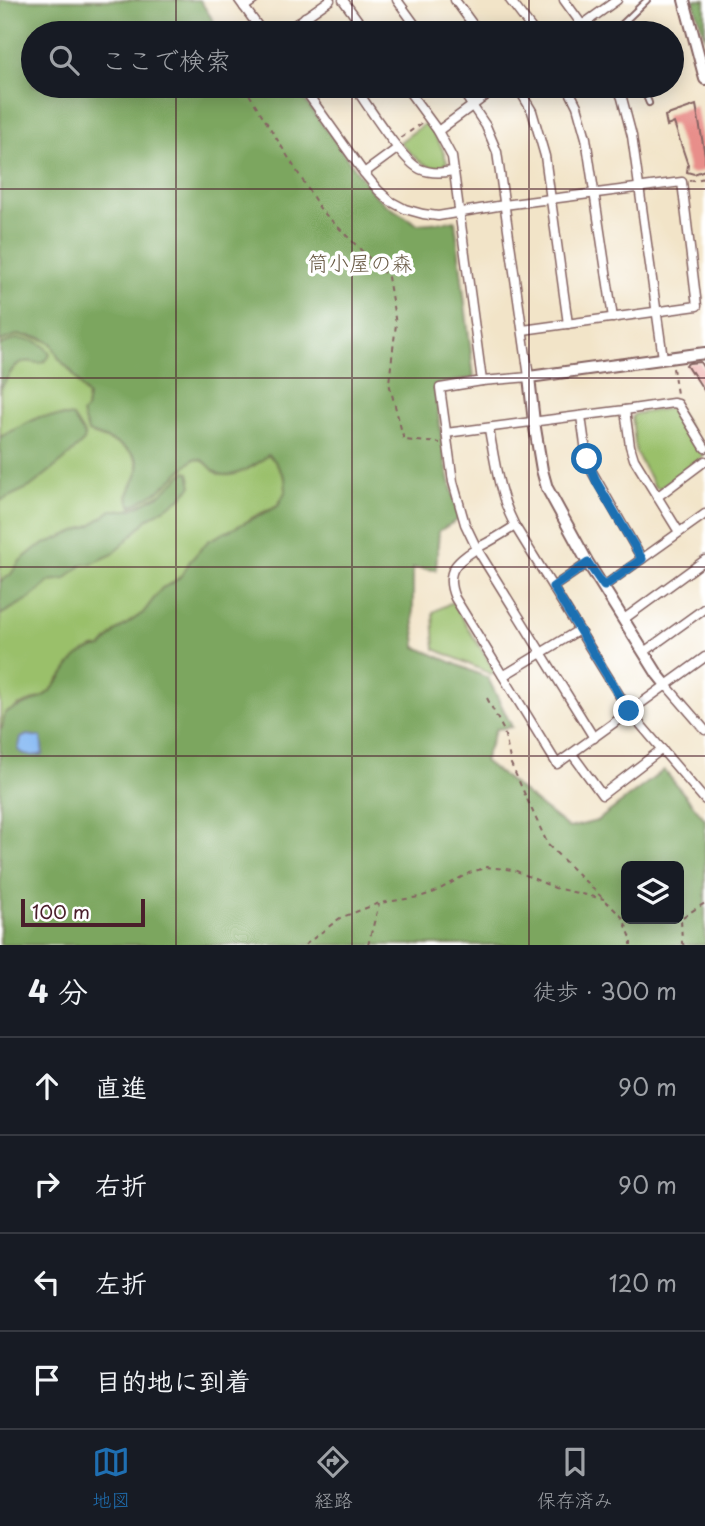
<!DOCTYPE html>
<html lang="ja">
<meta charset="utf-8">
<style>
body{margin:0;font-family:"Playpen Sans","Klee One",sans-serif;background:#20242c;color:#f1f3f6}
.controls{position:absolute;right:21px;bottom:21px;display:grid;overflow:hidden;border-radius:10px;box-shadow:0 4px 18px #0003}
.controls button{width:63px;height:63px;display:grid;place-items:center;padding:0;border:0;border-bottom:2px solid #363941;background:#171b24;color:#f1f3f6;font:35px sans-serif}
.scale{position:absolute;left:21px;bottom:18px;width:124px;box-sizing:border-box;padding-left:7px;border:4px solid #4a1f2b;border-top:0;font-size:19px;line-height:24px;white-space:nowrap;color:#4a1f2b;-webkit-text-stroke:5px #fff;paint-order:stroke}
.stop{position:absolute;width:21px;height:21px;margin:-16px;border:5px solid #1f6fb2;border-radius:50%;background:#fff}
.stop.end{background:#1f6fb2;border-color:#fff;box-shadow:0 2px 7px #0008}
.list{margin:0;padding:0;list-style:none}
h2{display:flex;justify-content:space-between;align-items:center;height:91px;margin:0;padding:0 28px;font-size:30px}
h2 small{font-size:23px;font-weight:400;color:#9ea1a6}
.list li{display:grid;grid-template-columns:46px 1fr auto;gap:21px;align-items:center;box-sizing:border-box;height:98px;padding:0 28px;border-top:2px solid #363941}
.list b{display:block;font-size:26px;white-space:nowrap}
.list em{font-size:23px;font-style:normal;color:#9ea1a6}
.icon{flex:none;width:38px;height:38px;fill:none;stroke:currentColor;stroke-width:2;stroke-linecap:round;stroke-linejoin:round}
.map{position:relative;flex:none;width:705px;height:945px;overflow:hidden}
.search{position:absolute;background:#171b24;box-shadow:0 4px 18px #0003;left:21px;right:21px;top:21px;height:77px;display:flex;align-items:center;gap:18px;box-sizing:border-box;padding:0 24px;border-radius:38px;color:#9ea1a6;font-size:26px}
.sheet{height:483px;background:#171b24}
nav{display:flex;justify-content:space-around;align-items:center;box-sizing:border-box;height:98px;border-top:2px solid #363941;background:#171b24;font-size:19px;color:#9ea1a6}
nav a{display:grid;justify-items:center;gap:4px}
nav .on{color:#1f6fb2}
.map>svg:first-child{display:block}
</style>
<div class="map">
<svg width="705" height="945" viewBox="0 0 705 945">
<rect width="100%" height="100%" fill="#fff"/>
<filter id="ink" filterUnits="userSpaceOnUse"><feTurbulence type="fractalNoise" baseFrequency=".0143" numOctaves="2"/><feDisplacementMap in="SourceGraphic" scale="14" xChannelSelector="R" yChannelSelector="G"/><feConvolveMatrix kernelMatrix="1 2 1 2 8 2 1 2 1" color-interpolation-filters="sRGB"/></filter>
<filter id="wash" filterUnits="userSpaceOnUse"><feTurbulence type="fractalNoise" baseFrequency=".00686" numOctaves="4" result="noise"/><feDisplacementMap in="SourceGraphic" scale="28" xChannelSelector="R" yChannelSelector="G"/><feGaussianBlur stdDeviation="1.57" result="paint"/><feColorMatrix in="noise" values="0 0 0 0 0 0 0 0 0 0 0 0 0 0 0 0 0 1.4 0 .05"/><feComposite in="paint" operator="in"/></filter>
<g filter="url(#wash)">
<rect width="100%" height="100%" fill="#f2e4c8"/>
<g fill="#9ac06b" stroke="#72704b" stroke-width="2">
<path d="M 427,122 L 441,146 L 447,162 L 442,168 C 423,169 412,155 400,142 Z"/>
<path d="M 17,335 L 42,339 L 52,344 L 59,358 L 71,371 L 88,397 L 86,409 L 92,434 C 108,440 140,448 138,470 C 137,479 131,488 127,496 L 132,506 L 160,490 L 194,459 C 207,459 208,467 217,473 C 232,481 258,465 268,454 L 274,460 L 285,478 L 286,491 L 278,505 L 253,517 L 190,561 L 181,576 L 171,584 L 162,588 L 143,613 L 115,632 L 102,647 L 92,648 L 59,679 L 53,688 L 42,697 L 17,706 L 0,730 L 0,341 Z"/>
<polygon points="672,408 679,412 704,452 702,458 660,488 655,487 636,453 632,417 635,414"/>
<polygon points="452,602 496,673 491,674 435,649 433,612"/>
</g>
<g fill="#7ba65f" stroke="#626245" stroke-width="2" fill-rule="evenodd">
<path d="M 0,0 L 200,0 L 221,33 L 33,33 L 33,86 L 294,86 L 373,193 L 385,204 L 417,224 L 455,221 L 474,378 L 434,385 L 445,460 L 459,519 L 439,531 L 436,570 L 413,568 L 413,612 L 416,647 L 488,678 L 512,727 L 496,729 L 484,761 L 569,828 L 597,821 L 664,770 L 705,819 L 705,945 L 0,945 L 0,730 L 2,728 L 5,713 C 18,706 34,703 45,695 C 69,678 66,651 102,647 L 115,632 L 143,613 L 162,588 L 171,584 L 181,576 L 190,561 L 208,541 L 278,506 L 286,490 L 285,478 L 274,460 L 268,455 C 258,464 232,481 217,473 C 207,467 209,459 194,459 L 160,490 L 132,506 C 117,490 155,469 129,451 C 118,442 102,437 88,432 L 82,414 L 86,409 L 88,397 L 71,371 L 59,359 L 52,344 L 42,338 L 28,336 L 17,335 L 0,341 ZM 626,866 L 679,866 L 679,919 L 626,919 Z"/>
<polygon points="693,0 705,0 705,39"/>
<path d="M 16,339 C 32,340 43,340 50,355 C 39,371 34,357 20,363 C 11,367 6,382 0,390 L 0,345 Z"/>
<polygon points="66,416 73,417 85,436 84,441 64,460 30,487 0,501 0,437 39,417"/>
<polygon points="185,472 189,473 192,486 180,499 149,518 113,554 91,564 83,564 65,579 50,581 29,599 0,615 0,582 11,574 20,561 37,547 91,525 112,510 128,510 134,508 161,494"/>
</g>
<path fill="#86b9f3" stroke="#686c8f" stroke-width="2" d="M 27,735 L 41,737 L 43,754 C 36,757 24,756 18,750 L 21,738 Z"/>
<g id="blocks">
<g fill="#e88e8a">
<polygon points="696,105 705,155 705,170 694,174 687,172 688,165 674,123 667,126 665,116"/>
<polygon points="700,362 705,370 705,392 692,372 691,373 686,365 689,363"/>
</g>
</g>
</g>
<g filter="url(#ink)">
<use href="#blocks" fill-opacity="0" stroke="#856462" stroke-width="2"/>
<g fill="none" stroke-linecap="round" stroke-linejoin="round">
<g stroke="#856462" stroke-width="8">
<g id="service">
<polyline points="620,33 618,28 647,0"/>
<polyline points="642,86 649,103"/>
</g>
</g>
<g stroke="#856462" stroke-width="11">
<g id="minor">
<polyline points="239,0 263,33"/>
<polyline points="343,0 367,33"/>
<polyline points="397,0 421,33"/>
<polyline points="455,0 479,33"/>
<polyline points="510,0 535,33"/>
<polyline points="564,0 588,33"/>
<polyline points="244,7 254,0"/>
<polyline points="305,17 317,33"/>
<polyline points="283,33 330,0"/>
<polyline points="571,33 617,0"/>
<polyline points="302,86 364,173 378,190 390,201 405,209 423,214 438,216 504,205 682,182 697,306 523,330"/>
<path d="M 354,86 C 367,104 402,161 420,169 C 431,174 442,173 453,171"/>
<polyline points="405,86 438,131 452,157 482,381"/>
<polyline points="459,86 486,126 497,152 529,377 482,381 440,388 453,482 465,524 477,549 594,738"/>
<polyline points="517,86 532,111 545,156 568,324"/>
<polyline points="567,86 577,106 586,138 613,318"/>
<polyline points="617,86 622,98 632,136 663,358"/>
<polyline points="438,131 499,86"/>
<polyline points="364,173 398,148"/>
<polyline points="581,416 587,459 591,470 642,559"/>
<path d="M 489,429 C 495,463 499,495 515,526"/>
<polyline points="446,433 625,410"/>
<polyline points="657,497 705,461"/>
<polyline points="679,532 634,459 630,446 625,410 673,403 678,404 705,448"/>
<polyline points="604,586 705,514"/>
<polyline points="553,587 588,563"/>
<polyline points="624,619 705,560"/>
<polyline points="644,652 705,608"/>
<path d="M 705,657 L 557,764 L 455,598 C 443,570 458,560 481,546 C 493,540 504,533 515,526 L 629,711 L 705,800"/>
<polyline points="503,676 579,630"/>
<polyline points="666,685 705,730"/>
<polyline points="572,754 602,795 662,749"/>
</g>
</g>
<g stroke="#856462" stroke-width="14">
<g id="tertiary">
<polyline points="684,0 705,79"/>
<polyline points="666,685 658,675 588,563 547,488 542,470 534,422 529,377 705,353"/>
</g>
</g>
<g stroke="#856462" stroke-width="2" stroke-dasharray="5 5" stroke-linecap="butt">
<polyline points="244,86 321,210 388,277 396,324 389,383 404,440 440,443"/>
<polyline points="401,138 422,123"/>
<polyline points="689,181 705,178"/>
<polyline points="673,368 677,394"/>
<polyline points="487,698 504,731 511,764 548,845 623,918 631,938 631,945"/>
<polyline points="305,945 340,918 379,903 419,897 435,892 469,873 487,867 514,870 555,888 604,899"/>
<polyline points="368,945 379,904"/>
<polyline points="684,945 682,943 681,918 705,903"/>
</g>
<use href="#service" stroke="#fff" stroke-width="4.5"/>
<use href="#minor" stroke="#fff" stroke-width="8"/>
<use href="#tertiary" stroke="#fff" stroke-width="10"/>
</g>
</g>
<g fill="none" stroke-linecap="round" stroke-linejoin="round" filter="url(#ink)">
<polyline stroke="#1f6fb2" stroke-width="9" points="587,459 597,483 642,559 604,586 588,563 553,587 629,711"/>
</g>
<path fill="none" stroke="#4a1f2b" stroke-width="2" stroke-opacity="0.55" d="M 176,0 L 176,33M 352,0 L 352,33M 529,0 L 529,33M 176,86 L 176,945M 352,86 L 352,945M 529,86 L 529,945M 0,189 L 705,189M 0,378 L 705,378M 0,567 L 705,567M 0,756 L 705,756"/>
<g text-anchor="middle" stroke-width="7" stroke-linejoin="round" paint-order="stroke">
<g font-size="21" fill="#665741" stroke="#fff">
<text x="360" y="271">筒小屋の森</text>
</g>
</g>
</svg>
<div class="controls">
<button><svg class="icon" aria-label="layers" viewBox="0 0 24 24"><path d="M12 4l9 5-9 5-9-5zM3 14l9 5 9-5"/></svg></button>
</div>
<div class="scale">100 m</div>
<div class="stop" style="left:587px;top:459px"></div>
<div class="stop end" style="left:629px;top:711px"></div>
<div class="search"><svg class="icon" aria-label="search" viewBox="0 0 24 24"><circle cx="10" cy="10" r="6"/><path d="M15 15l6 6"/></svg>ここで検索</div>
</div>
<section class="sheet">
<h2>4 分<small>徒歩 · 300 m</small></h2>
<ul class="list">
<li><svg class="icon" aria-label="ahead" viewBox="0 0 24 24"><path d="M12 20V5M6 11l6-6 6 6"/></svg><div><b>直進</b></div><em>90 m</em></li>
<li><svg class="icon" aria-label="right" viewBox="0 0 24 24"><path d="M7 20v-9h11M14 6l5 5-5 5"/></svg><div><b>右折</b></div><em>90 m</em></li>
<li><svg class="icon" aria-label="left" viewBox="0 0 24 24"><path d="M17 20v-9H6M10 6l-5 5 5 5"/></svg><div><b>左折</b></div><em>120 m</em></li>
<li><svg class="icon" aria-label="arrive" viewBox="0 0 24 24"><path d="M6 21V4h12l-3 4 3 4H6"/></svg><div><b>目的地に到着</b></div></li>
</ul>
</section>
<nav>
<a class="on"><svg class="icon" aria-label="map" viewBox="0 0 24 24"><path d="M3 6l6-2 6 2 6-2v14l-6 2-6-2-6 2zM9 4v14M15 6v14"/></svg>地図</a>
<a><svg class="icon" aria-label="directions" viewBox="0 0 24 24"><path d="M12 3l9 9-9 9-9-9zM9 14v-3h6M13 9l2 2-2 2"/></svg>経路</a>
<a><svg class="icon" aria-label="saved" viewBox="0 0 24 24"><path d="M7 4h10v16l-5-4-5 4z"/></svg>保存済み</a>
</nav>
